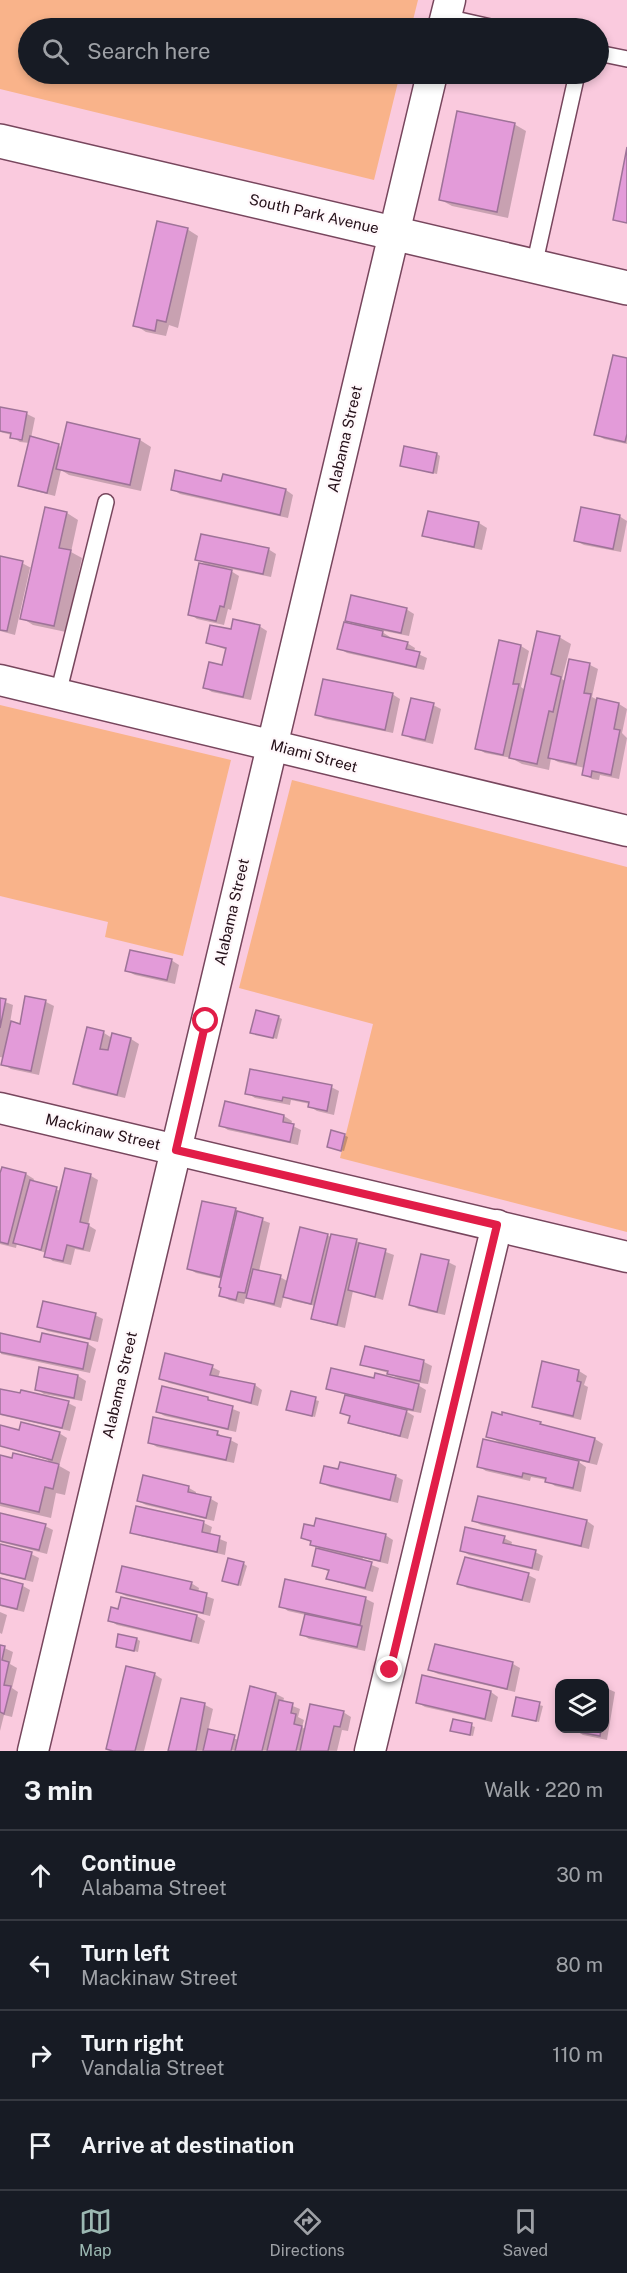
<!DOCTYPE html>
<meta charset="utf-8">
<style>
body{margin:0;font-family:"Public Sans",sans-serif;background:#20242c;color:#f1f3f6}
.controls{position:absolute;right:18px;bottom:18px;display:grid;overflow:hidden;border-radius:12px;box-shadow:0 3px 9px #0003}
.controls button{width:54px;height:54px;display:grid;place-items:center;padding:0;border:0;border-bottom:2px solid #363941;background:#171b24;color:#f1f3f6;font:30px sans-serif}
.stop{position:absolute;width:18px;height:18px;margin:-14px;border:4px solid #e11d48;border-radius:50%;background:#fff}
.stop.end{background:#e11d48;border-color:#fff;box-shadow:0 2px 6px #0008}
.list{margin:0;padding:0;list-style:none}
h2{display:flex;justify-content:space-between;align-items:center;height:78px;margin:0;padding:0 24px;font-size:26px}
h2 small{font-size:20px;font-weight:400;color:#9ea1a6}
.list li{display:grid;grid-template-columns:39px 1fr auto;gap:18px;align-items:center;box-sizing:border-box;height:90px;padding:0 24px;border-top:2px solid #363941}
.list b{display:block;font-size:22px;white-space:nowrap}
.list p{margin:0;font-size:20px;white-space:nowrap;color:#9ea1a6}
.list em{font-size:20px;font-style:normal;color:#9ea1a6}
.icon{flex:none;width:33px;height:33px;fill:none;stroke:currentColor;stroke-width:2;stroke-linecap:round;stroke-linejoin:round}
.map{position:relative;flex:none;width:627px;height:1751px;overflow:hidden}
.search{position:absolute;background:#171b24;box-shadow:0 3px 9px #0003;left:18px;right:18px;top:18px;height:66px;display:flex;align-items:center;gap:15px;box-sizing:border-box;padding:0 21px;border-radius:33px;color:#9ea1a6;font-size:22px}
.sheet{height:438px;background:#171b24}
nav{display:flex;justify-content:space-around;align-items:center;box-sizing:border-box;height:84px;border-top:2px solid #363941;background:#171b24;font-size:16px;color:#9ea1a6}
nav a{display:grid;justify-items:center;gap:3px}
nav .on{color:#9bb8b2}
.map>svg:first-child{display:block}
</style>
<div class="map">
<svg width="627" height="1751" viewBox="0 0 627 1751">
<rect width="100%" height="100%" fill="#facade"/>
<g fill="#f9b38a">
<polygon points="0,0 418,0 411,28 28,28 28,74 400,74 374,180 0,89"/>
<polygon points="0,705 231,760 183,956 105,937 108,922 0,896"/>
<polygon points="292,780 627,867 627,1232 340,1158 373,1024 239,988"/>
</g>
<g fill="#0003">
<polygon points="514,124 526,131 508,218 452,206 441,200"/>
<polygon points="187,229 198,236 178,328 169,325 166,336 146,332 135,325"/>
<polygon points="627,359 627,444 604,439 596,434"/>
<polygon points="0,408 27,414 35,418 31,438 62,447 68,423 140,440 151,447 141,491 69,475 61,470 55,496 27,489 19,485 30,443 20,442 12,437 12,435 0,432"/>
<polygon points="437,454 440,456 437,474 402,466"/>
<polygon points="222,482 286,490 293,495 288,518 180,494 172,489"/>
<polygon points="429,512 479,523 487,528 482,550 432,539 424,535"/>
<polygon points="67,513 78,520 71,552 82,558 66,632 33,625 22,618 33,569 30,568 15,635 0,631 0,558 22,563 33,569"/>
<polygon points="619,516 627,521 621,552 584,545 576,541"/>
<polygon points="268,549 276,554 271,577 226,568 239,576 231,610 228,609 224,625 197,619 190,614 209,566 197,559"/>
<polygon points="406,609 414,614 409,636 379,630 390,637 390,639 407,643 415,648 414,652 427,658 424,670 347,653 339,648 358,626 347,620"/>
<polygon points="259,626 267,631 251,700 212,692 204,687 223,667 227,650 208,643 232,631"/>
<polygon points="559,637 571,644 562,679 566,682 571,661 590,665 598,669 592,697 598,700 619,704 627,709 622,733 627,738 619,779 600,775 599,780 592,779 584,774 585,768 558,762 551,758 549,770 522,764 511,758 485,753 477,748 501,642 521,646 529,651 521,687 525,690"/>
<polygon points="392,694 400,699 393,733 325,719 317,715"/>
<polygon points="433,705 441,709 433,744 412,739 404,734"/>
<polygon points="171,960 179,965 175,984 135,975 127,971"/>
<polygon points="27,998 46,1002 54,1006 39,1075 11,1069 3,1064 4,1058 0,1057 0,1000 13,1005 10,1023 21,1025"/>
<polygon points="278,1017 282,1019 277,1039 252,1032"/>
<polygon points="88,1029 104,1033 112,1038 113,1035 131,1039 139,1044 125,1098 82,1088 75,1083"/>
<polygon points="331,1087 339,1091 334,1115 317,1111 309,1106 310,1104 291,1100 290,1105 255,1098 247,1093"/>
<polygon points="226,1103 284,1116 292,1121 291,1125 301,1130 298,1145 228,1130 220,1125"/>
<polygon points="344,1135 348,1137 344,1151 329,1147"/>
<polygon points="3,1168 26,1174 34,1179 33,1182 61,1191 66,1170 91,1176 98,1180 88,1225 96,1230 90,1252 75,1249 71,1265 53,1261 46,1256 46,1253 17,1243 16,1248 0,1244 0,1179"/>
<polygon points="236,1210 270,1223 259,1271 280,1277 289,1282 327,1235 332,1238 356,1241 394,1255 383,1300 353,1291 345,1328 321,1322 313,1318 316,1306 293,1301 284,1296 281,1308 256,1301 246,1296 244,1304 229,1300 221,1295 223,1279 196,1273 188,1268"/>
<polygon points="448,1262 456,1266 445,1315 418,1309 410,1304"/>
<polygon points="95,1315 103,1319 98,1342 47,1331 39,1326"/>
<polygon points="0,1335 41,1344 88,1344 96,1349 90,1373 1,1354"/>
<polygon points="366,1348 424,1362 432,1366 428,1384 413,1382 426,1390 421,1413 404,1410 414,1416 408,1439 357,1426 349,1422 351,1417 341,1413 346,1395 328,1388 375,1380 401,1380 389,1373 370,1368 362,1364"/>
<polygon points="212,1367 220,1371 218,1378 255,1385 262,1390 258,1406 169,1383 161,1379"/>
<polygon points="40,1369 78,1376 86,1381 82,1401 44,1394 36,1389"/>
<polygon points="579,1371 587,1376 584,1385 588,1387 581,1420 541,1410 533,1406"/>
<polygon points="0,1390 68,1403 76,1407 70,1431 0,1415"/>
<polygon points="292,1393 319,1401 315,1417 291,1411"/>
<polygon points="208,1399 240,1412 236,1432 165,1416 157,1412"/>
<polygon points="540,1423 547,1427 595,1439 603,1444 597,1465 576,1460 586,1467 581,1492 555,1486 547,1480 531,1477 530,1481 486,1471 478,1466 502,1444 488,1436"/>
<polygon points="0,1431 59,1433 67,1438 60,1463 54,1463 70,1472 65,1495 56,1493 51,1518 0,1506 0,1457 48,1463 48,1460 0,1446"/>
<polygon points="217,1433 238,1444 234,1463 157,1447 149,1442"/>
<polygon points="339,1470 395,1476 403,1480 398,1503 330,1487 322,1483"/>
<polygon points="189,1488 196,1492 196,1495 211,1499 218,1503 214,1521 146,1505 138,1501"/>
<polygon points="137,1508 204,1523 212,1527 210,1535 227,1542 225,1555 140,1536 132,1532"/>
<polygon points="0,1514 45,1526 53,1530 47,1554 0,1542"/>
<polygon points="474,1521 587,1521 594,1526 589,1549 481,1525"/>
<polygon points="315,1528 385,1535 393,1540 388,1564 363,1558 362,1561 379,1568 373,1592 336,1582 328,1578 330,1572 313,1565 318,1547 303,1537"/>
<polygon points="504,1538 512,1542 511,1546 535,1552 543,1556 539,1571 469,1555 461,1550"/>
<polygon points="0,1546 31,1554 39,1558 33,1582 0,1574"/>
<polygon points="243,1563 247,1566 241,1586 227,1582"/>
<polygon points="528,1575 536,1579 530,1603 467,1588 459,1583"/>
<polygon points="0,1580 23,1586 30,1590 24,1612 0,1606"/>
<polygon points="286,1581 366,1599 374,1603 365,1651 309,1639 301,1634 306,1615 288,1611 281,1606"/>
<polygon points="191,1583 199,1588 198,1593 214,1599 210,1616 126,1596 118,1592"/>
<polygon points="122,1599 197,1616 205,1621 199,1644 117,1625 109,1620 119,1611"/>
<polygon points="0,1612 7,1615 2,1634 0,1633"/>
<polygon points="137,1639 140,1641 138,1652 117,1647"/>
<polygon points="0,1646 13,1652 10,1664 17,1668 12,1688 18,1692 12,1717 4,1715 0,1731"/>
<polygon points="436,1646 513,1664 520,1668 515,1692 438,1674 430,1670"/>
<polygon points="154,1674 162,1679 144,1751 112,1751 108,1749"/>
<polygon points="604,1687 615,1692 607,1740 583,1735 575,1730 575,1728 604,1728"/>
<polygon points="491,1692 498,1697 492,1722 425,1707 417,1702"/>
<polygon points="276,1694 284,1698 283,1702 300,1709 298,1717 304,1720 302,1727 306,1730 343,1712 351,1717 348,1731 342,1730 337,1751 170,1751 182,1699 205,1705 213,1709 208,1731 239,1740"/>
<polygon points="517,1699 543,1706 539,1722 513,1715"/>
<polygon points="454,1720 475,1727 473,1736 455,1732"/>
</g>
<g fill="#e39bd9" stroke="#9e7398" stroke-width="1.5">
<polygon points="457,111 515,123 497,212 439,200"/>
<polygon points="627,147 627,223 613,220"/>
<polygon points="157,221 188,228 166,322 157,320 155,331 133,326"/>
<polygon points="613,355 627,358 627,434 625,442 594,435"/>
<polygon points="0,407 27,412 22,440 10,438 11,433 0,431"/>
<polygon points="67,422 140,439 130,485 56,469"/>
<polygon points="30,436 59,444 47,493 18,486"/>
<polygon points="404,446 437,453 433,473 400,466"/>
<polygon points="175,470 221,481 223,474 286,489 280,515 171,490"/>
<polygon points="45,507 67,512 59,548 71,550 54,626 20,619"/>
<polygon points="581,507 620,515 613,549 574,541"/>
<polygon points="428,511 479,522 474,547 422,536"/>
<polygon points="201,534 269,548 263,574 195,560"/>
<polygon points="0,556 23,561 7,631 0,630"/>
<polygon points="199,563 232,570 224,607 220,606 216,621 188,615"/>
<polygon points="351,595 407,608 401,633 345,621"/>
<polygon points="233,619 260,625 243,697 203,688 209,662 222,665 226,648 206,643 210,625 231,629"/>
<polygon points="344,622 383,631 382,636 408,642 406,649 420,652 416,667 337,649"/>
<polygon points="537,631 560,636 551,674 561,677 553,712 549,711 537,764 509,758"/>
<polygon points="499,640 521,645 513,684 519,684 503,755 475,749"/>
<polygon points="569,659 590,663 584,693 591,694 576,764 548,758"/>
<polygon points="323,679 393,693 385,730 315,715"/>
<polygon points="411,698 434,703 425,740 402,735"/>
<polygon points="597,698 619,703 614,729 620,730 611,775 592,771 591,777 582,775"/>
<polygon points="130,950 172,959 167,980 125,971"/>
<polygon points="25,996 46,1000 31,1071 1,1065 11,1021 20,1024"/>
<polygon points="0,998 6,999 0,1028"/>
<polygon points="256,1010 279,1016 273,1038 250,1033"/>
<polygon points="87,1027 104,1031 100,1049 108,1050 112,1033 131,1038 117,1095 73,1084"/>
<polygon points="250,1069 332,1085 327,1111 308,1107 309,1102 283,1097 282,1101 245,1094"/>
<polygon points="225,1101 284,1115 283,1122 294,1124 290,1142 219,1126"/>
<polygon points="331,1130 345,1134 341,1151 327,1147"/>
<polygon points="2,1167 26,1173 8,1244 0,1242 0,1173"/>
<polygon points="65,1168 91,1174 80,1222 89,1224 83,1249 67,1245 63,1261 44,1257"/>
<polygon points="30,1180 57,1187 41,1250 13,1243"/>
<polygon points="202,1201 236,1208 220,1277 187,1269"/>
<polygon points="237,1211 263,1218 245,1293 238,1292 236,1300 219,1296 221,1288 219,1287"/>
<polygon points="300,1227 328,1234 311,1304 283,1297"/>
<polygon points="331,1234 357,1239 337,1325 311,1319"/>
<polygon points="359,1243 386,1249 375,1297 348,1290"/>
<polygon points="421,1254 449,1260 437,1312 409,1305"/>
<polygon points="253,1269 281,1275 274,1304 246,1298"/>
<polygon points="43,1301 96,1313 90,1339 37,1327"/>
<polygon points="0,1333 40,1342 42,1333 88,1343 83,1369 0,1352"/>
<polygon points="365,1346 424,1360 420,1381 387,1374 388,1371 360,1365"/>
<polygon points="165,1353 213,1365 210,1375 255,1384 251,1403 159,1379"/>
<polygon points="542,1361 579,1370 577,1381 581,1382 573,1416 532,1407"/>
<polygon points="39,1367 78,1375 74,1398 35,1390"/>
<polygon points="331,1368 374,1378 375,1373 419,1384 413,1410 326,1389"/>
<polygon points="162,1386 208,1397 208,1400 233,1406 228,1429 156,1412"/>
<polygon points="0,1389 20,1393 21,1390 69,1401 62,1428 0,1414"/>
<polygon points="291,1391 316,1397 312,1416 286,1410"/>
<polygon points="345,1395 407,1410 400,1436 348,1423 350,1416 340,1413"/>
<polygon points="492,1412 502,1415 502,1412 541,1422 540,1424 595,1438 589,1462 486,1437"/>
<polygon points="153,1417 218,1431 217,1435 231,1438 226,1460 148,1443"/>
<polygon points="21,1422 60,1432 52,1460 0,1446 0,1425 19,1430"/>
<polygon points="483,1439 579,1461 573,1488 545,1482 546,1478 523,1473 522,1477 477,1467"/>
<polygon points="13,1453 59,1464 53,1489 45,1487 39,1512 0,1503 0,1455 12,1458"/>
<polygon points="340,1462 396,1475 390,1500 320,1483 324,1466 338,1469"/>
<polygon points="143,1475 189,1486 188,1492 211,1497 206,1518 137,1501"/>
<polygon points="478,1496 587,1520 581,1546 472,1521"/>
<polygon points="136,1506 204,1521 202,1532 220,1536 217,1552 130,1533"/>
<polygon points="0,1513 46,1524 39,1550 0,1541"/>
<polygon points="316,1518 386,1534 380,1561 310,1545 311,1541 301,1538 304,1524 314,1526"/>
<polygon points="465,1527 505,1536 503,1543 536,1550 532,1568 460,1551"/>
<polygon points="0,1544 32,1552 25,1579 0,1573"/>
<polygon points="316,1548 372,1562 365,1588 326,1579 329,1570 312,1566"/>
<polygon points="465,1557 529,1573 522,1600 457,1584"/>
<polygon points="228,1558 244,1562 238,1585 222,1581"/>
<polygon points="122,1566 192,1582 190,1589 207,1593 203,1613 116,1592"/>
<polygon points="0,1578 23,1584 17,1609 0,1605"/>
<polygon points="285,1579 366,1597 360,1625 279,1607"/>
<polygon points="121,1597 197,1615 191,1641 108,1621 111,1607 118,1609"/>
<polygon points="305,1614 362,1626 357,1647 300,1635"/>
<polygon points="118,1634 137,1638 134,1651 116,1647"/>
<polygon points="435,1644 513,1662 507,1689 428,1670"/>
<polygon points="0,1645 5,1646 2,1660 9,1662 4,1685 11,1686 4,1714 0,1712"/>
<polygon points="126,1666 155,1673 135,1751 113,1751 106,1749"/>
<polygon points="422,1675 491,1691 485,1719 416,1703"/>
<polygon points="250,1686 276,1693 262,1751 235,1751"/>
<polygon points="516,1697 540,1702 536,1721 512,1716"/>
<polygon points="181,1698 205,1703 196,1751 168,1751"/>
<polygon points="279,1700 293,1703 291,1713 296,1714 294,1724 302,1726 296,1751 267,1751"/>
<polygon points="310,1704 344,1711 340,1727 334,1726 328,1751 300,1751"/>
<polygon points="453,1719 472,1723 470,1735 450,1731"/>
<polygon points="574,1728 601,1728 600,1736 573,1731"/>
<polygon points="208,1729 235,1735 231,1751 203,1751"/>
</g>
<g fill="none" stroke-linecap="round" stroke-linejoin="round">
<g stroke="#77465d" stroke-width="18">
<g id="lane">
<polyline points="446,17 495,28"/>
<polyline points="598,53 627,59"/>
<polyline points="534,266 577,74"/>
<polyline points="58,694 106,502"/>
</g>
</g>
<g stroke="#77465d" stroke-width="33">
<g id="street">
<polyline points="443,28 450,0"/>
<polyline points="0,680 627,831"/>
<polyline points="0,1108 627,1257"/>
<polyline points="33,1751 432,74"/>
<polyline points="370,1751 497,1225"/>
</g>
</g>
<g stroke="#77465d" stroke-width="36">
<polyline id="secondary" points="0,141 627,288"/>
</g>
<use href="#lane" stroke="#fff" stroke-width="15"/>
<use href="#street" stroke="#fff" stroke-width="30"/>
<use href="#secondary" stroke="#fff" stroke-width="33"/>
</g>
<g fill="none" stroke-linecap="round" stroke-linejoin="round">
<polyline stroke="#e11d48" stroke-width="8" points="206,1021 176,1150 497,1225 390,1670"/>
</g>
<g text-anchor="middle" stroke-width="4.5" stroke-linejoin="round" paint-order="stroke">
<g font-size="15" fill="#230f18" stroke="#fff8fb">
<text transform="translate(314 214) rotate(13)" y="5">South Park Avenue</text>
<text transform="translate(345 439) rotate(-77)" y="5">Alabama Street</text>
<text transform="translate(314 756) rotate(15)" y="5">Miami Street</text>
<text transform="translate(232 912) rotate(-77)" y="5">Alabama Street</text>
<text transform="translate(103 1132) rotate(13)" y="5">Mackinaw Street</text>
<text transform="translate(120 1385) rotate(-77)" y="5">Alabama Street</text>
</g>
</g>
</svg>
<div class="controls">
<button><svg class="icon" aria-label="layers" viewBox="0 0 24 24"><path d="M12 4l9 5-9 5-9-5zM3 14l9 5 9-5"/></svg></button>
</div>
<div class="stop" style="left:206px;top:1021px"></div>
<div class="stop end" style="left:390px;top:1670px"></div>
<div class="search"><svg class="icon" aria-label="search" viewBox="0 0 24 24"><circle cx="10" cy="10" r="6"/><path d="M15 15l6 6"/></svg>Search here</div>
</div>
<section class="sheet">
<h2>3 min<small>Walk · 220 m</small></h2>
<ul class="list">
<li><svg class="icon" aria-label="ahead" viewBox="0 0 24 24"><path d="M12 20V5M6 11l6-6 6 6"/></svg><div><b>Continue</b><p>Alabama Street</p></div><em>30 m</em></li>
<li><svg class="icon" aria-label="left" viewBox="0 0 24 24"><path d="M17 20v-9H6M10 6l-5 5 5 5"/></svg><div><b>Turn left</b><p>Mackinaw Street</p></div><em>80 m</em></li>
<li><svg class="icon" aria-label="right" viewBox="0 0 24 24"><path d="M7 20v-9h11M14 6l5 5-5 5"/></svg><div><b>Turn right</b><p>Vandalia Street</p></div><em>110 m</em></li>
<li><svg class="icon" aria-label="arrive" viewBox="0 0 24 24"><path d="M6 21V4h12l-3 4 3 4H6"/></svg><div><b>Arrive at destination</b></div></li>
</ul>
</section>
<nav>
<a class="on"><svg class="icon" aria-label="map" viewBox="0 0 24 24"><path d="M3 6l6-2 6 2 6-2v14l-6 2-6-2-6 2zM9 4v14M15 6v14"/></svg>Map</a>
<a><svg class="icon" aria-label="directions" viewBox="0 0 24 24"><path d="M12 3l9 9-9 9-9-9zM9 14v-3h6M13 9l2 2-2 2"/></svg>Directions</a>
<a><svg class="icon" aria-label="saved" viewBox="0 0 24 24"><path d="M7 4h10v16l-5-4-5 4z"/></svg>Saved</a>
</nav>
